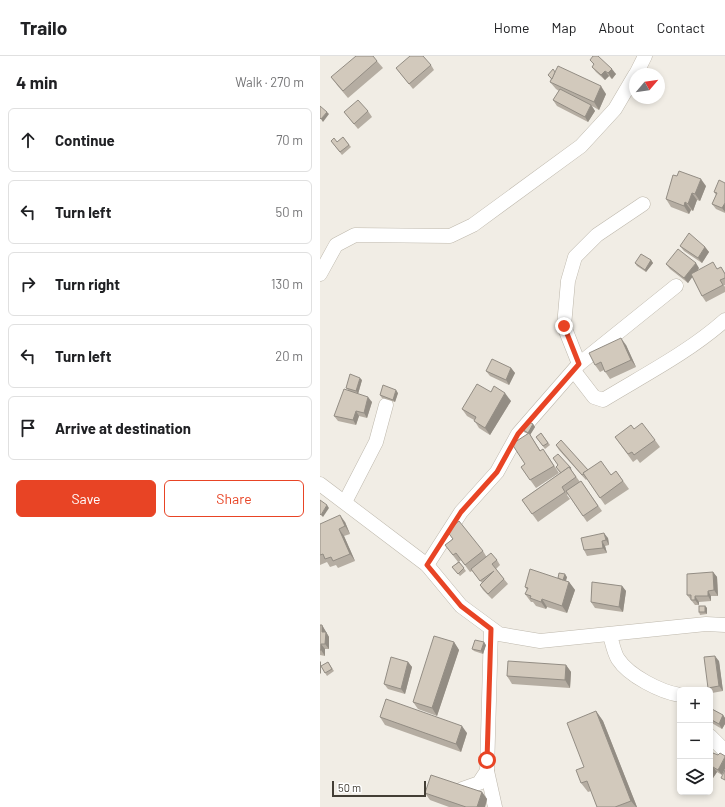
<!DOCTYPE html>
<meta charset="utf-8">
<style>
body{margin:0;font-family:Barlow,sans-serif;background:#f6f6f6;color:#202124}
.controls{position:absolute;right:12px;bottom:12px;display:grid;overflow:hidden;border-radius:6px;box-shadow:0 2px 6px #0003}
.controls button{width:36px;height:36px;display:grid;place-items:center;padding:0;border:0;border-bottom:1px solid #e0e0e0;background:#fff;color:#202124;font:20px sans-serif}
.compass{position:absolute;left:309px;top:12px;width:36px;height:36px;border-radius:50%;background:#fff;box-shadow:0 2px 6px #0003;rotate:61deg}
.scale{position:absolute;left:12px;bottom:10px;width:94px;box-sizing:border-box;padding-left:4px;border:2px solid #433e35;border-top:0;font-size:11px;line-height:14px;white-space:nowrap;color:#433e35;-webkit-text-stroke:3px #fff;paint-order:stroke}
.stop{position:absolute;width:12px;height:12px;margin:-9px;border:3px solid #e84425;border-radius:50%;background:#fff}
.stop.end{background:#e84425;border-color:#fff;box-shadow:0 1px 4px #0008}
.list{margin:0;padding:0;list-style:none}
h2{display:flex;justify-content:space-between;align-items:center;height:52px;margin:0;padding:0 16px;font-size:17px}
h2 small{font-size:13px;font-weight:400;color:#757577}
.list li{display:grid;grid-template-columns:26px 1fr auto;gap:12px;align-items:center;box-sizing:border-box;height:64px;margin:0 8px 8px;padding:0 8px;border:1px solid #e0e0e0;border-radius:6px}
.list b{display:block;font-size:15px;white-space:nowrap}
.list em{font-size:13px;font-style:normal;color:#757577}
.actions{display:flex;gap:8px;padding:12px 16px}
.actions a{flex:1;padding:9px 0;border:1px solid #e84425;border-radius:6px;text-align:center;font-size:14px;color:#e84425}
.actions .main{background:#e84425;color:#fff}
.icon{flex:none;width:22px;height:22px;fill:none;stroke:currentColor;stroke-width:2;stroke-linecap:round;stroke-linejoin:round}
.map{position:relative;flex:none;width:405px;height:751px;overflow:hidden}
header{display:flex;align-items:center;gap:24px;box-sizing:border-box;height:56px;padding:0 20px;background:#fff;border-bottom:1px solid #e0e0e0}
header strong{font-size:19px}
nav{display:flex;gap:22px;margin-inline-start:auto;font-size:14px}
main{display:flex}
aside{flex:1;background:#fff}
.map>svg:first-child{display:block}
</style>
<header>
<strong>Trailo</strong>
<nav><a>Home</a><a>Map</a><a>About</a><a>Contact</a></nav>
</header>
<main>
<aside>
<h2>4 min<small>Walk · 270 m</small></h2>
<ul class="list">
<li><svg class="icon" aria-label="ahead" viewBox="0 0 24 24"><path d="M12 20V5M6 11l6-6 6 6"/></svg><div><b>Continue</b></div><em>70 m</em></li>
<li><svg class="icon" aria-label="left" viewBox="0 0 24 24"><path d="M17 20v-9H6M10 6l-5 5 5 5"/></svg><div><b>Turn left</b></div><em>50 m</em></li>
<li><svg class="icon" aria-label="right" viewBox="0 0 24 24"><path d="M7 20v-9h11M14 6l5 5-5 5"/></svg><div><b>Turn right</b></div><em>130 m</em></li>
<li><svg class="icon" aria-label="left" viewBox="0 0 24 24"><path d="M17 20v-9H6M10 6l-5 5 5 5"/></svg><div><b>Turn left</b></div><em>20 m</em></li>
<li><svg class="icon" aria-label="arrive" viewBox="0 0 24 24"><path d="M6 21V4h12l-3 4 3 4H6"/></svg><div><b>Arrive at destination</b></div></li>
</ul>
<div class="actions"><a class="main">Save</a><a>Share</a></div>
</aside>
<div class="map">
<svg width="405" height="751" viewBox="0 0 405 751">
<rect width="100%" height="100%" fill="#f1ede5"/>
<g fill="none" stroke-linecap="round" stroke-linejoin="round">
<g stroke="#beb8ac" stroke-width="15">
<g id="minor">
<polyline points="316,18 325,0"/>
<polyline points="0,218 16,189 35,179 130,180 153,169 261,90 295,53 315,19"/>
<polyline points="259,308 244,270 248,225 255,201 277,179 323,148"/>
<path d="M 254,315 L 274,341 L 283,344 C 324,319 369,296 405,264"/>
<polyline points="0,428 107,509 141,550 179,578 220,585 386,568 405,569"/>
<polyline points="25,446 56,386 66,349"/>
<polyline points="107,509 141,456 177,416 198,378 259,308 356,230"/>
<path d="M 290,579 C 292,586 294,597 298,603 C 309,620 341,636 360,639"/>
<polyline points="390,680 405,695"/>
<polyline points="167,715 175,751"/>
<polyline points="142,733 159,727 167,715 171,573"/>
</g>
</g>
<use href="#minor" stroke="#fff" stroke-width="14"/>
</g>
<g fill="#b5ada2">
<polygon points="270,4 296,18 292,23 289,20 285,24 276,16 272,11 274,9"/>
<polygon points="57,5 63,12 28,42 17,29 11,21"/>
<polygon points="111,9 114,14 93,33 76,12"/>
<polygon points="235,16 286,38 279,54 272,50 275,55 268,66 237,50 233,44 239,35 236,33 230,26 231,23 228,19"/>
<polygon points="48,55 52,61 38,73 24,56"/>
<polygon points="23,81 31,91 22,99 11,85 17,86"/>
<polygon points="405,127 405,157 396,153 392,148 396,139 394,136"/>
<polygon points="386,130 380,145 377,144 373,155 371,154 369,158 351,151 346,143"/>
<polygon points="360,190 385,191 389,196 382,207 364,195"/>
<polygon points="331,204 333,207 326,216 317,210 315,207"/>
<polygon points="346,208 379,212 377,215 397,213 401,211 405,217 405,229 404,229 405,231 405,236 386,246 382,240 372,221 368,227 350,213"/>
<polygon points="306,289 316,311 290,323 284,314 280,316 275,309"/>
<polygon points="191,312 195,317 189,329 170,320 166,315"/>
<polygon points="42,324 38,338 52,346 47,362 39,360 36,369 18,365 14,360 28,334 26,332"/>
<polygon points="171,336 191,345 170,379 159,372 154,364 147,360 142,353"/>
<polygon points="78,337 75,346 62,342 60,339"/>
<polygon points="213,368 215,371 210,379 220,394 228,400 239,417 216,432 201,411 205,408 208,378 204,376 202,373"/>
<polygon points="314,373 335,384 340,391 320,407 317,403 313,406 295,381"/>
<polygon points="221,377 230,389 225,393 216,381"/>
<polygon points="236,389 268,414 291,419 296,415 309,433 285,449 267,423 266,424 239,394"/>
<polygon points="233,402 251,412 252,415 260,426 261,425 282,455 267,466 248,438 247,439 250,443 218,466 202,444 240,417 236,411 238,409"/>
<polygon points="25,466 30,478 24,480 35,505 18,512 16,509 10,511 7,506 0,509 0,468"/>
<polygon points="127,475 163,495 166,500 177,504 180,509 176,513 188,528 172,543 163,534 160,529 162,527 152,515 150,516 141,504 139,506 146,515 140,520 132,511 138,506 125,489 133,483"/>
<polygon points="288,482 289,489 285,490 287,497 267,500 264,494"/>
<polygon points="393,516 397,521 398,540 391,540 391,545 379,546 379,549 375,549 367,539"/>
<polygon points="247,521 246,525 249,526 255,534 247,557 227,551 226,553 216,550 213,546 211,546 205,538 207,534 205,531 238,522"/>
<polygon points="302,530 306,535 303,556 275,552 271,546"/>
<polygon points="385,550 387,552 387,558 380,559 379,556"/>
<polygon points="0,569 2,569 9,581 9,593 5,593 5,600 0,599"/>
<polygon points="134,586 139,594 117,660 98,653 93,646"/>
<polygon points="166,589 163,598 154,595 152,593"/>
<polygon points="399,605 403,635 392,637 388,632"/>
<polygon points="8,606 14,615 7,620 1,610"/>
<polygon points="88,606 92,611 85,638 68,633 64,628"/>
<polygon points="246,609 251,616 250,632 192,628 187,620"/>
<polygon points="390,652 403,659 405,662 405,668 402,673 390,666"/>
<polygon points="276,655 283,665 317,751 277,751 271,735 268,736 261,727 264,711"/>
<polygon points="60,661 147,677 141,696 65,669"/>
<polygon points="393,697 402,719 397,716 393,722 390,720 390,703"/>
<polygon points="162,736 167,743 165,751 129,751 110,744 105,737"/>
</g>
<g fill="#938d84">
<polygon points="292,13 296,18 292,23 288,17"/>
<polygon points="285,15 289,20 285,24 281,19"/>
<polygon points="281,30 286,38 279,54 274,46"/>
<polygon points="271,49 275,55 268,66 265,61"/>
<polygon points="7,56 9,58 3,66 1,63"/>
<polygon points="381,123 386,130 380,145 375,138"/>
<polygon points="372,137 377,144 373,155 368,148"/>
<polygon points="365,146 371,154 369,158 364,150"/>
<polygon points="405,147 405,156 402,152"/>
<polygon points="385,191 389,196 382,207 378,202"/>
<polygon points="331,204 333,207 326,216 325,214"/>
<polygon points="376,207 379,212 368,227 364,222"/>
<polygon points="301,282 306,289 316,311 311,304"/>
<polygon points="191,312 195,317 189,329 186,324"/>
<polygon points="40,322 42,324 38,338 36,335"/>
<polygon points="76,334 78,337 75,346 73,344"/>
<polygon points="185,337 191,345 170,379 165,372"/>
<polygon points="48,341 52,346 47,362 44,357"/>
<polygon points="36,355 39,360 36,369 33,364"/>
<polygon points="213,368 215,371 210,379 225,402 208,377"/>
<polygon points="7,449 9,452 3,461 1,459"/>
<polygon points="20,459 25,466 30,478 25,470"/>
<polygon points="19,473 24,480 35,505 30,498"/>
<polygon points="284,477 288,482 289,489 286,484"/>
<polygon points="282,485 285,490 287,497 283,492"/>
<polygon points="393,516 397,521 398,540 394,534"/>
<polygon points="245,518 247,521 245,527 243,524"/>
<polygon points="249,526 255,534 247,557 242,550"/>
<polygon points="302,530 306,535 303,556 299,551"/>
<polygon points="388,535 391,540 391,545 388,540"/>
<polygon points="375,540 379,546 379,549 375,544"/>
<polygon points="222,543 227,551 226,553 221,546"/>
<polygon points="385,550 387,552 387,558 385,556"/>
<polygon points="2,569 9,581 9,593 5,588 2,576"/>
<polygon points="134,586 139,594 117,660 112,652"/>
<polygon points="164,586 166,589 163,598 161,595"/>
<polygon points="1,588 5,593 5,600 1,594"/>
<polygon points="395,600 399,605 403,635 399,630"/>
<polygon points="0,605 1,606 1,618 0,617"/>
<polygon points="88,606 92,611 85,638 81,633"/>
<polygon points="246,609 251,616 250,632 245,624"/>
<polygon points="276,655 283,665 317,751 316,751 311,745"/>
<polygon points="403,659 405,662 405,668 402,673 399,668"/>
<polygon points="142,670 147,677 141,696 136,688"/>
<polygon points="405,701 405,713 402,719 398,714"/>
<polygon points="393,711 397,716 393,722 390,718"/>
<polygon points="162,736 167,743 165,751 157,751"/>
</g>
<g fill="#d2c9bc" stroke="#938d84">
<polygon points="36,0 53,0 57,5 23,35 11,21"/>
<polygon points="90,0 103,0 111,9 89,28 76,12"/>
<polygon points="273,0 278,0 292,13 288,17 285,15 281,19 272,11 274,8 270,4"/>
<polygon points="238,10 281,30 274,46 230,26"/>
<polygon points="233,13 235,16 232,23 228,19"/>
<polygon points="240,33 271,49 265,61 233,44"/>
<polygon points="38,44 48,55 34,68 24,56"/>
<polygon points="0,50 7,56 1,63 0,62"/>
<polygon points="23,81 29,89 20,96 11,85 14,82 17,86"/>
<polygon points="359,115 381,123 375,138 372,137 368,148 365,146 364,150 346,143 353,119 357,120"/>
<polygon points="399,124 405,127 405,147 402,152 392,148 397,137 394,136"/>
<polygon points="369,177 385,191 378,202 360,190"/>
<polygon points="358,193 376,207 364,222 346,208"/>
<polygon points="321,198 331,204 325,214 315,207"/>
<polygon points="393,206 397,213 401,211 405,218 405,222 400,224 403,229 382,240 371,218"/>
<polygon points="301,282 311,304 285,316 281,306 275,309 269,297"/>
<polygon points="172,303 191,312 186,324 166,315"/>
<polygon points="30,318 40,322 36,335 26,332"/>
<polygon points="157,328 171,336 174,330 185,337 165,372 154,365 156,361 142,353"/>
<polygon points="63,329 76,334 73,344 60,339"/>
<polygon points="24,333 48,341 44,357 36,355 33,364 14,360"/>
<polygon points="207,365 213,368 208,377 202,373"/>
<polygon points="322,367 335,384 314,399 312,396 308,398 295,381 311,369 314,373"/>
<polygon points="209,377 220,395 223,393 234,410 210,424 201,411 205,408 192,388"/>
<polygon points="221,377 228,387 223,390 216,381"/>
<polygon points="241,384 268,414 263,417 264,418 262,419 236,389"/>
<polygon points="238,398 251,412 250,413 249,411 241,417 236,411 238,409 233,402"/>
<polygon points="281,405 291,419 296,415 303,425 280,442 263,417"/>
<polygon points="249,411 256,421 242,431 245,436 212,458 202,444"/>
<polygon points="261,425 278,450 263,460 246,435"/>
<polygon points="0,444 7,449 1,459 0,458"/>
<polygon points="20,459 25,470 19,473 30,498 13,505 11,501 5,503 3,498 0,499 0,468"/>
<polygon points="139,465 163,495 145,509 136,497 133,499 125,489 133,483 127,475"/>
<polygon points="284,477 286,484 282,485 283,492 264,494 261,482"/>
<polygon points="171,497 177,504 172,508 184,523 168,538 160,529 174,515 160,525 151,513"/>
<polygon points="139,506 144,512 138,518 132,511"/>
<polygon points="210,513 249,526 242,550 222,543 221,546 210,542 211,540 205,538 208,532 205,531"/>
<polygon points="393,516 394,534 388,535 388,540 375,540 375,544 371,544 371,539 367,539 367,518"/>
<polygon points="239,517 245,518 243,524 238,522"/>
<polygon points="272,526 302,530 299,551 271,546"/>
<rect x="379" y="550" width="6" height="6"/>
<polygon points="0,569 2,569 2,576 6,576 5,588 1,588 1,594 0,594"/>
<polygon points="114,580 134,586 112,652 93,646"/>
<polygon points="155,584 164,586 161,595 152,593"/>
<polygon points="395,600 399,630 388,632 384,601"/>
<polygon points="71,601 88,606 81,633 64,628"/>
<polygon points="188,605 246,609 245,624 187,620"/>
<polygon points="8,606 12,613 5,617 1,610"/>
<polygon points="66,643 142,670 136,688 60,661"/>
<polygon points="390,652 403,659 399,668 390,663"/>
<polygon points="276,655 311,745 295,751 277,751 267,725 261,727 256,714 264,711 247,667"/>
<polygon points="393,697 398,699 400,697 405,700 405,701 398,714 393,711 390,717 390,703"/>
<polygon points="405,714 405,724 401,722"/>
<polygon points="111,719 162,736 157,751 146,751 105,737"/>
</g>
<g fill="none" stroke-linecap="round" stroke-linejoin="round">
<polyline stroke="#e84425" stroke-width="5" points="167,704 171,573 141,550 107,509 141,456 177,416 198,378 259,308 244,270"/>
</g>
</svg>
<div class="controls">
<button>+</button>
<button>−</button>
<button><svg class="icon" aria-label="layers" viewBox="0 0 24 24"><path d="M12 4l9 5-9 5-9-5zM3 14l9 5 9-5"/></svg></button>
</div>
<svg class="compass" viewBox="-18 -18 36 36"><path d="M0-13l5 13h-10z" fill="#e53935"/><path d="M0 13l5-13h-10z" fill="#757577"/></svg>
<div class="scale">50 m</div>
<div class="stop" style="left:167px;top:704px"></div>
<div class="stop end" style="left:244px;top:270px"></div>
</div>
</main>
